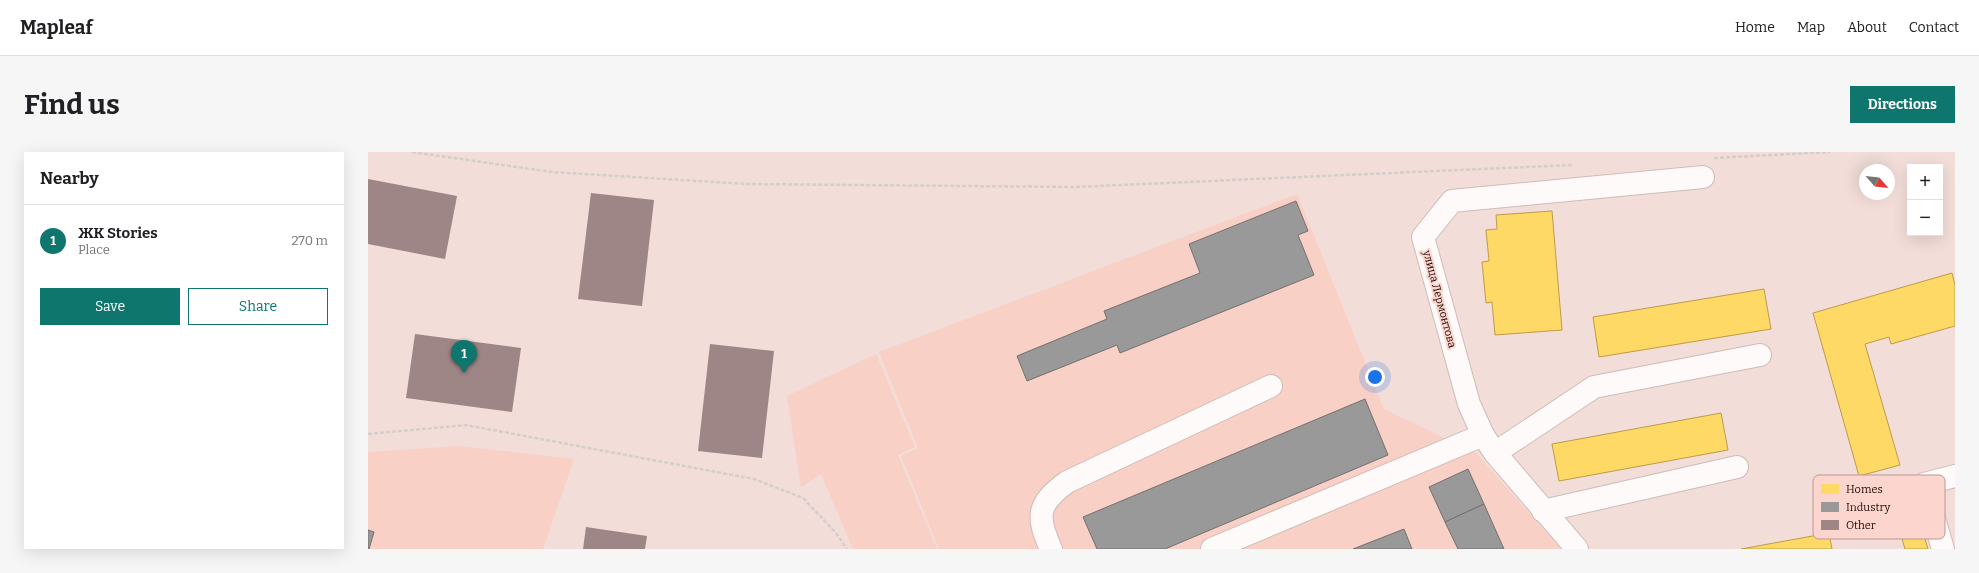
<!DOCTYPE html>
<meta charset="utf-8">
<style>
body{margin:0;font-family:Bitter,serif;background:#f6f6f6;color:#202124}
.controls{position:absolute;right:12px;top:12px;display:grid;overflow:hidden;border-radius:0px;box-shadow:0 4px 16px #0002}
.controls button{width:36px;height:36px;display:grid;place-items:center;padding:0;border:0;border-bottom:1px solid #e0e0e0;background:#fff;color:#202124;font:20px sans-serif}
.compass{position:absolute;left:1491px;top:12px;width:36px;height:36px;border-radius:50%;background:#fff;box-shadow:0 4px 16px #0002;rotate:117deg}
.you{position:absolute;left:1007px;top:225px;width:14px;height:14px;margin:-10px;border:3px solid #fff;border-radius:50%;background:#1a73e8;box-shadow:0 0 0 6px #1a73e833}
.badge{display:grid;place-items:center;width:26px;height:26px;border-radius:50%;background:#0f766e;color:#fff;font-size:13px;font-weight:700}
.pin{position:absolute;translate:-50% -33px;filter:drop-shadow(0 1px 2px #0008)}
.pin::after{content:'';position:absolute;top:21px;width:14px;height:12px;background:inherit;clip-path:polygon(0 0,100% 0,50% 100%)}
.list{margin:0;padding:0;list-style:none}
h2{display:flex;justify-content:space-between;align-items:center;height:52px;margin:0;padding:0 16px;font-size:17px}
h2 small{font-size:13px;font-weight:400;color:#757577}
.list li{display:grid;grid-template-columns:26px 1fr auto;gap:12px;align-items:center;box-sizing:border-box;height:72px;padding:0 16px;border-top:1px solid #e0e0e0}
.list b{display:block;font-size:15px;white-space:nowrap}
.list p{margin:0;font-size:13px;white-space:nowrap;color:#757577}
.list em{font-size:13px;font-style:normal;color:#757577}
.actions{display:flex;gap:8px;padding:12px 16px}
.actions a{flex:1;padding:9px 0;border:1px solid #0f766e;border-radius:0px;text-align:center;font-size:14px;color:#0f766e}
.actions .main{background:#0f766e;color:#fff}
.map{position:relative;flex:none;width:1587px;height:397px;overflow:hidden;border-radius:0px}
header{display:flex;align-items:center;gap:24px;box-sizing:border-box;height:56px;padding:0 20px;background:#fff;border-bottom:1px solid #e0e0e0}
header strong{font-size:19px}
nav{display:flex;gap:22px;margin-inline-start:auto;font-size:14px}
.intro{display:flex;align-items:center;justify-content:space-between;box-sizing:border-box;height:96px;padding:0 24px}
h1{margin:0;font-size:28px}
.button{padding:10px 18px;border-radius:0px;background:#0f766e;color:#fff;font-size:14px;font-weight:700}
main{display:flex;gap:24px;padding:0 24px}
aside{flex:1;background:#fff;border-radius:0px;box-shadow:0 4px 16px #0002}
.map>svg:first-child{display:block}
</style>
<header>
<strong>Mapleaf</strong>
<nav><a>Home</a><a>Map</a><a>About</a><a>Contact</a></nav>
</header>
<div class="intro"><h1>Find us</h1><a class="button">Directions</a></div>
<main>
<aside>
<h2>Nearby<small></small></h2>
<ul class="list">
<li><span class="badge">1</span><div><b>ЖК Stories</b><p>Place</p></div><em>270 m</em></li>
</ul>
<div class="actions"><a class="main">Save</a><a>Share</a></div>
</aside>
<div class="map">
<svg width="1587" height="397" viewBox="0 0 1587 397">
<rect width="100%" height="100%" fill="#f2ddd8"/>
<g fill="#f8d0c6">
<polygon points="929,42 1016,257 1108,301 1193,397 571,397 533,304 550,296 511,200"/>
<polygon points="508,202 547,295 530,303 569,397 485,397 453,322 433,335 419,244"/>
<polygon points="92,294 206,307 175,397 0,397 0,300"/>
</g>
<g fill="#ffd966" stroke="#bc9c4a">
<polygon points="1184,59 1194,178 1127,183 1124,150 1118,151 1114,110 1121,109 1118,78 1129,77 1128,63"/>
<polygon points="1584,121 1587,133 1587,174 1523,192 1521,185 1497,192 1532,313 1491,324 1445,161"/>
<polygon points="1396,137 1403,177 1231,205 1225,165"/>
<polygon points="1353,261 1360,298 1191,329 1184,292"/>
<polygon points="1551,367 1560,397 1537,397 1530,373"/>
<polygon points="1461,381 1464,397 1373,397"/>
</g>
<g fill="#999" stroke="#756f6e">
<polygon points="928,49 940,79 930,83 946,123 752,201 749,193 659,229 649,204 739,167 736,159 832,121 821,92"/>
<polygon points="997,247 1020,303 797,397 729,397 715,365"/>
<polygon points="1100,317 1116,352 1077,370 1061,335"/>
<polygon points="1116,352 1136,397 1090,397 1077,370"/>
<polygon points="1036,377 1044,397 985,397"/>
<polygon points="0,378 6,380 1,397 0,397"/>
</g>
<g fill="#9e8586">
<polygon points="0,27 89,44 77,107 0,92"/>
<polygon points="223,41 286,48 274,154 210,147"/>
<polygon points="47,182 153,196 144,260 38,246"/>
<polygon points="342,192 406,199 394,306 330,299"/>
<polygon points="218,375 279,384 277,397 215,397"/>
</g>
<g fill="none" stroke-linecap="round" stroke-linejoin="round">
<g stroke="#d0bbb7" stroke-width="24">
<g id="minor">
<polyline points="1127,301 1226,235 1392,203"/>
<polyline points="1175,359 1369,315"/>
<path d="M 683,397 C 668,364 669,352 699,330 L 903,234"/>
<polyline points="844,397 1115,283"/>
<polyline points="1209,397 1127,301 1115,283 1101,252 1055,85 1084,49 1335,25"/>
<polyline points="1575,397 1556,332 1587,324"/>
</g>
</g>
<g stroke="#d4cecc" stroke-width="2.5" stroke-dasharray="4 2" stroke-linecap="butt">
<polyline points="44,0 184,20 379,32 707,35 1204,13"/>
<polyline points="1346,6 1462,0"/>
<polyline points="0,282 98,273 386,327 435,346 468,381 479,397"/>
</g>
<use href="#minor" stroke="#fdfaf9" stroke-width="22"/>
</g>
<g text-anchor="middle" stroke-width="4" stroke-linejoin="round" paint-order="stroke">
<g font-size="11" fill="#200c08" stroke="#fcd6ce">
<text transform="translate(1072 147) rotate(75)" y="4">улица Лермонтова</text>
</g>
</g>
<rect x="1445" y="323" width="132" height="64" rx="6" fill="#fcd6ce" stroke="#ba9993" stroke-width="1"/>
<rect x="1453" y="332" width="18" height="10" fill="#ffd966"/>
<rect x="1453" y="350" width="18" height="10" fill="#999"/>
<rect x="1453" y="368" width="18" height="10" fill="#9e8586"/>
<g font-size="11" fill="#200c08">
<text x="1478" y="341">Homes</text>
<text x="1478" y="359">Industry</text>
<text x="1478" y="377">Other</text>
</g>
</svg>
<div class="controls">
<button>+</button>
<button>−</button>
</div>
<svg class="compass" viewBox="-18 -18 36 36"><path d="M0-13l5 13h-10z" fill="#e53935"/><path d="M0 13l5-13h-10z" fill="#757577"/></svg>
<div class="you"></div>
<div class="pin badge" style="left:96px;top:221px">1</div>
</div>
</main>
